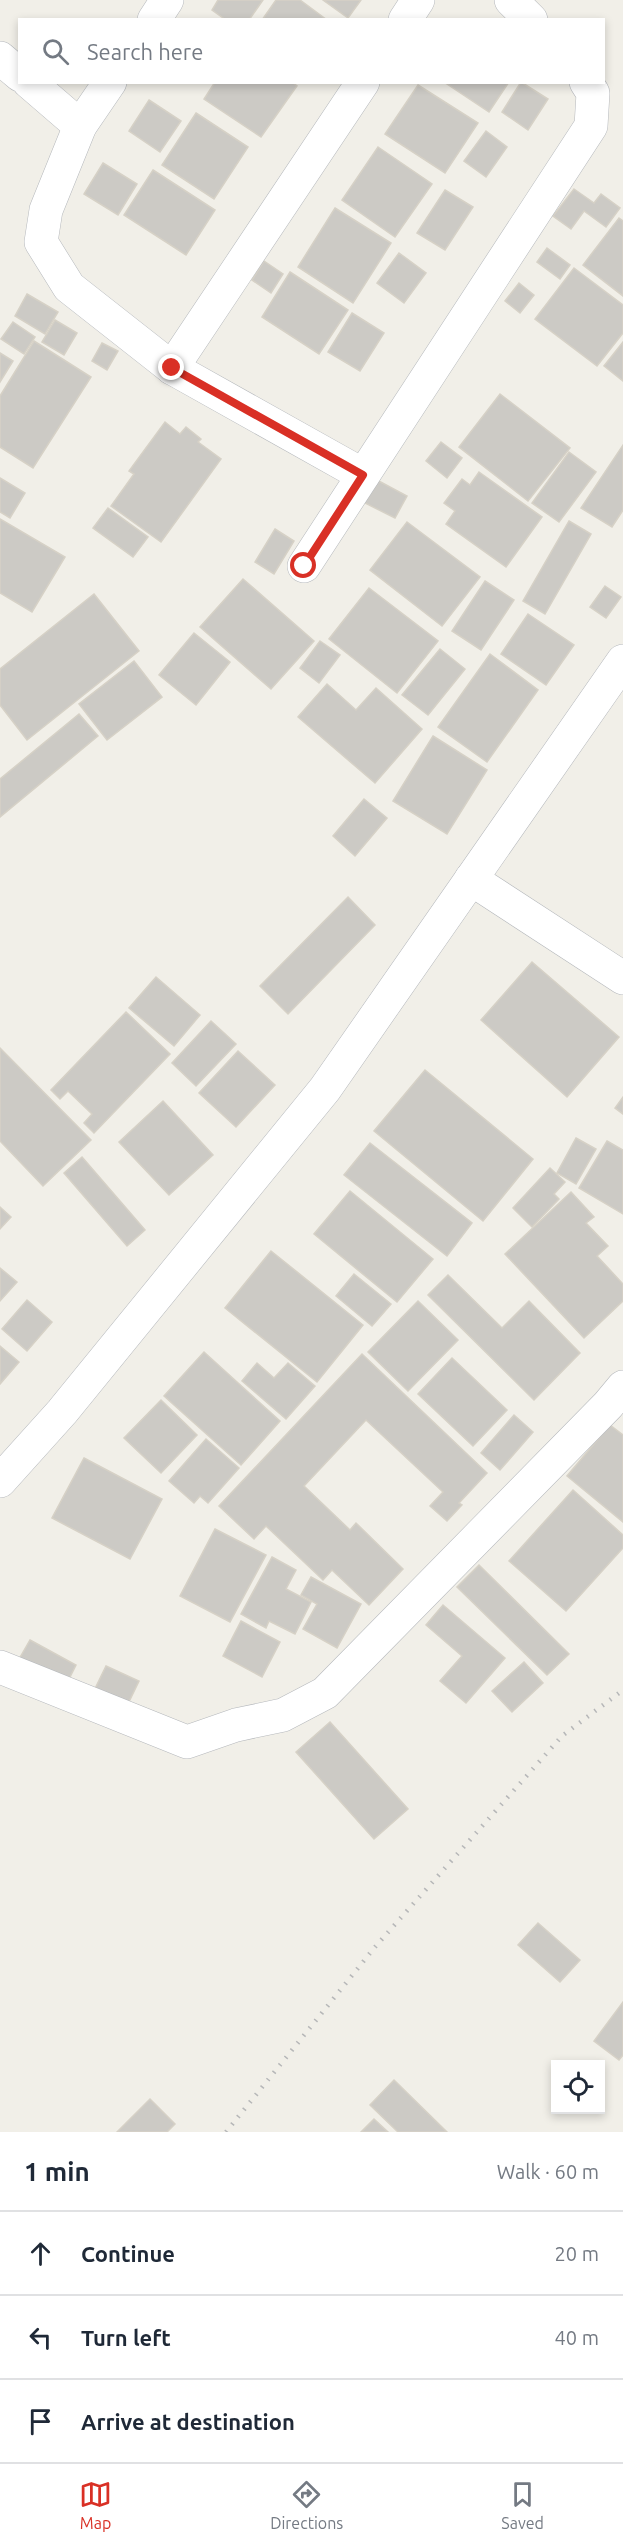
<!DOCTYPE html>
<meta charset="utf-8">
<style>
body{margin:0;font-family:Ubuntu,sans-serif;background:#f6f6f7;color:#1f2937}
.controls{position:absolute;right:18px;bottom:18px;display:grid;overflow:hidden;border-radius:0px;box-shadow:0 3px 9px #0003}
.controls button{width:54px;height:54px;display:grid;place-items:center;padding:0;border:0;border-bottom:2px solid #e0e1e3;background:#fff;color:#1f2937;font:30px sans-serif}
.stop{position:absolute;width:18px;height:18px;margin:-14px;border:4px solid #d93025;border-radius:50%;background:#fff}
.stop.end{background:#d93025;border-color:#fff;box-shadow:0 2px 6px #0008}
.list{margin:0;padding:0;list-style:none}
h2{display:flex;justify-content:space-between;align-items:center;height:78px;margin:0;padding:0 24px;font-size:26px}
h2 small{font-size:20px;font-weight:400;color:#747a83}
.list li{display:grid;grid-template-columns:39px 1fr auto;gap:18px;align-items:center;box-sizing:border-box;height:84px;padding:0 24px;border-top:2px solid #e0e1e3}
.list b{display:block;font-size:22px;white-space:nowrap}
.list em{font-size:20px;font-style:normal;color:#747a83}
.icon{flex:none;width:33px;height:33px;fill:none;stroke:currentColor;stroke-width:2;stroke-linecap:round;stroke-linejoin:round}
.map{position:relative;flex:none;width:623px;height:2132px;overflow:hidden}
.search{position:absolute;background:#fff;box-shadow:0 3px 9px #0003;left:18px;right:18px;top:18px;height:66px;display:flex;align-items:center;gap:15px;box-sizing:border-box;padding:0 21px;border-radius:0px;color:#747a83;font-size:22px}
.sheet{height:330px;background:#fff}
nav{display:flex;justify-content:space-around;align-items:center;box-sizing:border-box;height:84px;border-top:2px solid #e0e1e3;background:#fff;font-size:16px;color:#747a83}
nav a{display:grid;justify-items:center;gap:3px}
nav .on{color:#d93025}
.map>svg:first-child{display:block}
</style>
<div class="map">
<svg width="623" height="2132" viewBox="0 0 623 2132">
<rect width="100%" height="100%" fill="#f1efe8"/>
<g fill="#cccac5" stroke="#d6d1c6" stroke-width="1.5">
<polygon points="218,0 263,0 249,20 226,20 212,10"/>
<polygon points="276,0 300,0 327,20 262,20"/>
<polygon points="323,0 361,0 348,18"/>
<polygon points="215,82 292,82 297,86 261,137 204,99"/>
<polygon points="444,82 509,82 489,112"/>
<polygon points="521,82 548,99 528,130 502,112"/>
<polygon points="418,85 478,123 445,173 385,134"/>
<polygon points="149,100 181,121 160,152 129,131"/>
<polygon points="196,113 248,147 214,199 162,165"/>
<polygon points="486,131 507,147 486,177 464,161"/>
<polygon points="378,147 432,184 395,237 342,200"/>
<polygon points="103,163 137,184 118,215 84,194"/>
<polygon points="153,170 215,210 186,255 124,215"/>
<polygon points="574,189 594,203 601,194 620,208 606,227 584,211 571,229 553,216"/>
<polygon points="445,190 473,207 445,250 417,233"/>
<polygon points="335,208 391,243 353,303 298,267"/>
<polygon points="619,218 623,221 623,296 583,265"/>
<polygon points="547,248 570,265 560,279 537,262"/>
<polygon points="399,253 426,273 404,303 377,283"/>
<polygon points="264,261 283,274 271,293 252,280"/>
<polygon points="574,268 623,305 623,333 597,366 535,319"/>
<polygon points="290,272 348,310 319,354 262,317"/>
<polygon points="519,283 534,295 520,313 505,301"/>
<polygon points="27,294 58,312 45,334 15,316"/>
<polygon points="352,313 384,333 360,371 328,352"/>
<polygon points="55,320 77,333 64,355 42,342"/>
<polygon points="13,322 35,337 24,354 1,339"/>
<polygon points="34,341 91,377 33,468 0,447 0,396"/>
<polygon points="623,342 623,381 604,366"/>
<polygon points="102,343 118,351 107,370 92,361"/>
<polygon points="0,353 13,361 0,382"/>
<polygon points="500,394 570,448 528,501 459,447"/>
<polygon points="165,422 180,434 186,427 201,439 198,442 221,459 161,542 111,506 134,474 129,471"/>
<polygon points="441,442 462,458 447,478 426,461"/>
<polygon points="623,445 623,510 612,527 581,508"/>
<polygon points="569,452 596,472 559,522 532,503"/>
<polygon points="479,472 542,517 506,567 446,524 455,511 444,503 462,479 470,485"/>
<polygon points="0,478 25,493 10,518 0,512"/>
<polygon points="375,479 407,496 395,518 363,502"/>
<polygon points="108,508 148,537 133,557 93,528"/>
<polygon points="0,519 65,557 32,612 0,593"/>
<polygon points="569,521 591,534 545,614 523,601"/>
<polygon points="407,522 480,577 442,626 370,570"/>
<polygon points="275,529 294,541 274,574 255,562"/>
<polygon points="243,579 314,641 271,689 200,627"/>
<polygon points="485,581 514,600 481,650 452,631"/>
<polygon points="605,586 621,597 606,618 590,607"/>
<polygon points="369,588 438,641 397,693 329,639"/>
<polygon points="94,594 139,651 27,740 0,705 0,669"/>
<polygon points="528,614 574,645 546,685 501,654"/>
<polygon points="194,633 230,662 196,705 159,675"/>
<polygon points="320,641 340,655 319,683 300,668"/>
<polygon points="440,649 465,669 428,715 402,695"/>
<polygon points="490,654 538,690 487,762 438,727"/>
<polygon points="134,661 162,697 107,740 79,704"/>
<polygon points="327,684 356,710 376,688 422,729 375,783 298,717"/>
<polygon points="79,714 98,736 0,817 0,779"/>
<polygon points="433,736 487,770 447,834 393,801"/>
<polygon points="364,799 387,818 355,856 333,836"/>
<polygon points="348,897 375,925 288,1014 260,986"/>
<polygon points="532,962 619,1037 567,1097 481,1020"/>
<polygon points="156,977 200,1015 174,1046 129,1008"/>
<polygon points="126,1012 170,1054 94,1133 84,1123 92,1114 68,1091 60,1099 51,1090"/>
<polygon points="211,1021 236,1044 196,1086 172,1063"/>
<polygon points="0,1048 91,1140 43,1186 0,1141"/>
<polygon points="238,1051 275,1085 236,1127 199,1093"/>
<polygon points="425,1070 533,1159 483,1221 374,1131"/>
<polygon points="623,1097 623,1114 615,1108"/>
<polygon points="163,1101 213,1155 169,1195 119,1142"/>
<polygon points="576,1138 596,1149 576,1184 557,1173"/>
<polygon points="607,1141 623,1150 623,1214 579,1188"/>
<polygon points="370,1143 472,1223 447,1256 344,1175"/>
<polygon points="82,1157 145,1230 127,1246 64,1173"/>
<polygon points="550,1168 565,1182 554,1194 559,1199 532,1227 513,1208"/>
<polygon points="350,1191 433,1259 397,1302 314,1234"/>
<polygon points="571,1192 594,1217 586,1223 608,1246 597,1256 623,1284 623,1301 584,1338 505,1254"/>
<polygon points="0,1207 11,1217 0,1229"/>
<polygon points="271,1251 363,1325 317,1382 225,1308"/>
<polygon points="0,1268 17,1282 0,1301"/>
<polygon points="354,1274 391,1304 372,1326 336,1296"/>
<polygon points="448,1275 502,1328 529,1301 580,1353 534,1400 428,1295"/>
<polygon points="27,1300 52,1322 27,1351 2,1329"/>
<polygon points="418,1301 458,1340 408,1391 368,1352"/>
<polygon points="0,1346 19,1362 0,1384"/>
<polygon points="204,1352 280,1421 241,1465 164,1396"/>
<polygon points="362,1354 487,1473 459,1503 462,1505 447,1521 430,1506 443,1492 366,1420 304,1486 350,1530 356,1523 403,1569 369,1605 332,1570 323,1580 266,1526 254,1539 219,1506"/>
<polygon points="452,1358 507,1410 473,1446 418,1394"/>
<polygon points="257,1363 274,1378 288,1363 315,1386 286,1419 242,1381"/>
<polygon points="161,1400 197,1435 161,1473 124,1438"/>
<polygon points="514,1415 533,1432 500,1470 481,1453"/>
<polygon points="610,1425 623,1435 623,1522 567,1476"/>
<polygon points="206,1439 239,1468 208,1503 200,1496 194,1503 169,1481"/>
<polygon points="84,1458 162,1499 130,1559 52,1518"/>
<polygon points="573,1490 623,1535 623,1548 566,1611 509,1561"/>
<polygon points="215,1529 266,1555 230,1622 180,1596"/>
<polygon points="272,1557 296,1570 286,1589 311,1602 295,1634 269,1621 266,1628 241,1614"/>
<polygon points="479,1565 569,1654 547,1675 457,1587"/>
<polygon points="311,1577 361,1604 337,1648 303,1629 317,1604 301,1595"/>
<polygon points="443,1605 505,1658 466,1703 440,1681 462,1656 426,1625"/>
<polygon points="241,1621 280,1642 262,1677 223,1656"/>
<polygon points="30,1640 76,1665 65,1687 18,1661"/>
<polygon points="524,1662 543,1683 512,1712 492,1691"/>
<polygon points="106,1666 139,1681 125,1710 92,1695"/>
<polygon points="330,1722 408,1809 374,1839 296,1752"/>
<polygon points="538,1923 580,1960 560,1982 518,1945"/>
<polygon points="623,2002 623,2055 619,2060 594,2041"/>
<polygon points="394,2080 447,2132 398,2132 370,2105"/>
<polygon points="150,2099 175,2124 167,2132 117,2132"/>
<polygon points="374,2119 388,2132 361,2132"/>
</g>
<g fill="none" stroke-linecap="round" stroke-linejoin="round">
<g stroke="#b5b8bc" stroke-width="34">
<g id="minor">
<polyline points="154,20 167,0"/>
<polyline points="405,20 418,0"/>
<polyline points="0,58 20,75"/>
<polyline points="29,82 80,126"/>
<polyline points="110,82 80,126 46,210 41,242 69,287 172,368 363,475"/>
<polyline points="172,368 363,82"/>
<polyline points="471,879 623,978"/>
<polyline points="0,1667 187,1742 236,1725 283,1715 325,1693 608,1405 623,1387"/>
</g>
</g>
<g stroke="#b5b8bc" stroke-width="34">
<g id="tertiary">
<polyline points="511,0 531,20"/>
<polyline points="304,566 591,126 593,93 586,82"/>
<polyline points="0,1481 62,1412 325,1089 623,661"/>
</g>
</g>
<use href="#minor" stroke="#fff" stroke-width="33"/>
<use href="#tertiary" stroke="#fff" stroke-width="33"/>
<polyline stroke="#b6b7b8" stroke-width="4.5" stroke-dasharray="1.5 8" stroke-linecap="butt" points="226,2132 375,1947 562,1736 623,1690"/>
</g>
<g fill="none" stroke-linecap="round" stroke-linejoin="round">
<polyline stroke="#d93025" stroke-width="8" points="172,368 363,475 304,566"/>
</g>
</svg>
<div class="controls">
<button><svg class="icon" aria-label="locate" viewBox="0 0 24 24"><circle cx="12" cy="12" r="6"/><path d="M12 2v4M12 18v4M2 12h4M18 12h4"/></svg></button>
</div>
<div class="stop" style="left:304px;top:566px"></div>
<div class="stop end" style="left:172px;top:368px"></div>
<div class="search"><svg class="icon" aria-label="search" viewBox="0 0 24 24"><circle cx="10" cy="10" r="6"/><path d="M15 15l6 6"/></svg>Search here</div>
</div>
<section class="sheet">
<h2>1 min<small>Walk · 60 m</small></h2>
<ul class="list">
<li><svg class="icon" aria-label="ahead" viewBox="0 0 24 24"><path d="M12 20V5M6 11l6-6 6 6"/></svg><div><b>Continue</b></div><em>20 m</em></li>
<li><svg class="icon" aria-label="left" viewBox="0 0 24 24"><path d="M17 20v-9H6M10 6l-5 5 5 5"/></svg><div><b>Turn left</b></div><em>40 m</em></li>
<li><svg class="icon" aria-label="arrive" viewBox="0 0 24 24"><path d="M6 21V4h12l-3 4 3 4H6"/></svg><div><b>Arrive at destination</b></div></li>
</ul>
</section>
<nav>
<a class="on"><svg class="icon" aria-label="map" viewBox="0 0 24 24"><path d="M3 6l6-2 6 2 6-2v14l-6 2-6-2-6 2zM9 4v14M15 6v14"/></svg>Map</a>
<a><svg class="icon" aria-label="directions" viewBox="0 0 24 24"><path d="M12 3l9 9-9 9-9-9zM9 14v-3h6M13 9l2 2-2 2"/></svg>Directions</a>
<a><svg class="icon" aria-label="saved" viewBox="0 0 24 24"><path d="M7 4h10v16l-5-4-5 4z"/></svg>Saved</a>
</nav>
